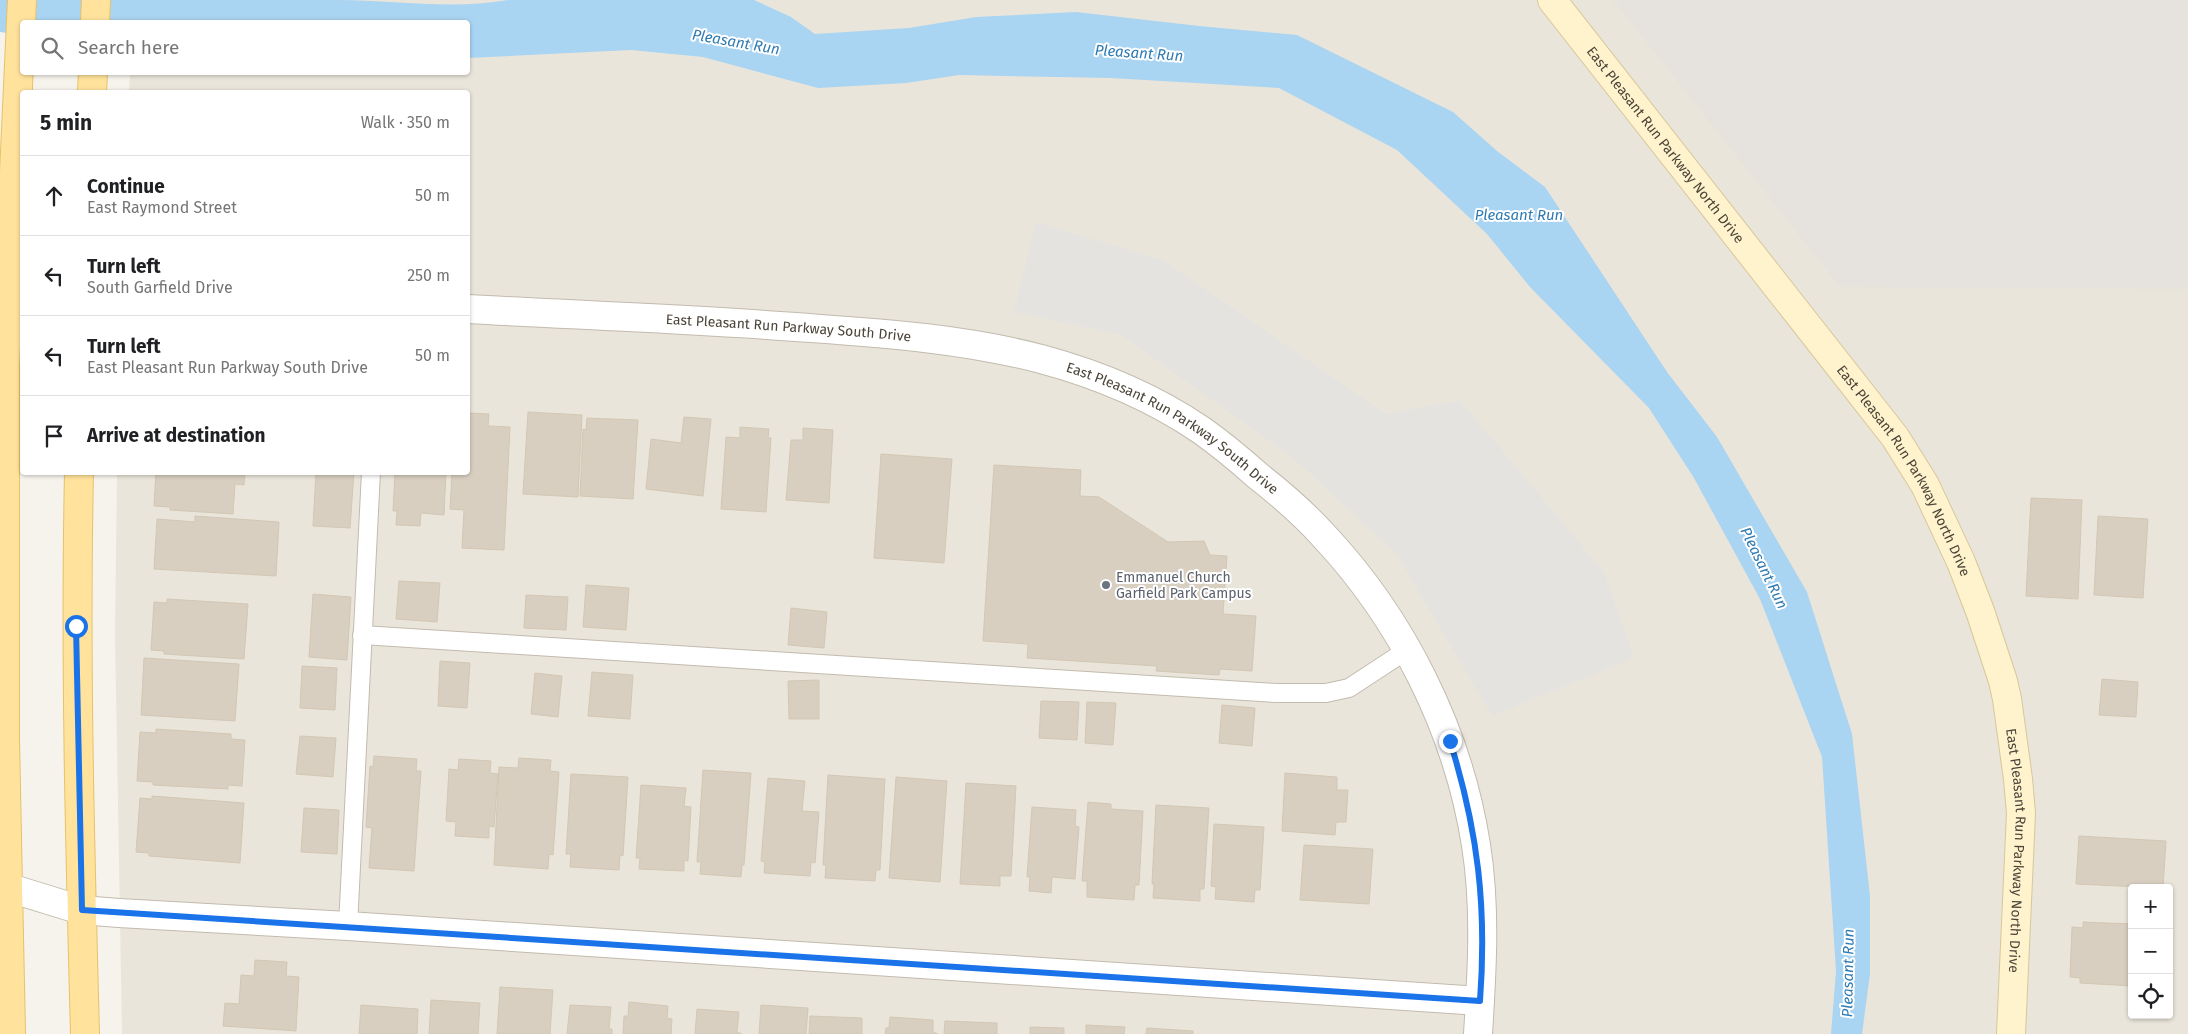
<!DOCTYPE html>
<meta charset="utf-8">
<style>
body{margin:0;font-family:"Fira Sans",sans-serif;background:#f2f2f2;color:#202124}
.controls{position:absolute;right:15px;bottom:15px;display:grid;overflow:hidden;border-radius:5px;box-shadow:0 1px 4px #0004}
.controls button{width:45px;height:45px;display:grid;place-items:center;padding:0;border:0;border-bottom:1px solid #e0e0e0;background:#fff;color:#202124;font:25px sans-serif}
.stop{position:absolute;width:15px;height:15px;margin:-11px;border:4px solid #1a73e8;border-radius:50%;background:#fff}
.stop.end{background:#1a73e8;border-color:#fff;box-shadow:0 1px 5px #0008}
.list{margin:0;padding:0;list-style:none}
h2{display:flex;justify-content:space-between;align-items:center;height:65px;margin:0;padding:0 20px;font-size:21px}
h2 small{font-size:16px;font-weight:400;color:#757577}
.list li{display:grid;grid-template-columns:32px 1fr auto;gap:15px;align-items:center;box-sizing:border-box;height:80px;padding:0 20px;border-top:1px solid #e0e0e0}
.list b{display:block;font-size:19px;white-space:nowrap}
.list p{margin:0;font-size:16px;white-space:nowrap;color:#757577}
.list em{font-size:16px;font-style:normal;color:#757577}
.icon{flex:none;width:28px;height:28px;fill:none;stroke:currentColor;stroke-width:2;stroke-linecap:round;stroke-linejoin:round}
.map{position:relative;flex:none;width:2188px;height:1034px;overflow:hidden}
.search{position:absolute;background:#fff;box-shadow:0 1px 4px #0004;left:20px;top:20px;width:450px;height:55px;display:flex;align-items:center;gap:12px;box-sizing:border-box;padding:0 18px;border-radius:5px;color:#757577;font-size:19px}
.panel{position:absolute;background:#fff;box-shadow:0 1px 4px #0004;left:20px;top:90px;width:450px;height:385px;border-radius:5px}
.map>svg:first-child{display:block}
</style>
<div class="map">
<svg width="2188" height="1034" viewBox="0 0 2188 1034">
<rect width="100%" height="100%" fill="#f6f3ec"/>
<path fill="#eae5da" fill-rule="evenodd" d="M 134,0 L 2188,0 L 2188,1034 L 122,1034 L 115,634 L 117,473 L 468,472 L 468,92 L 129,92 L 130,73 L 468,72 L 468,22 ZM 2132,888 L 2169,888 L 2169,1015 L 2132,1015 Z"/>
<polygon fill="#e6e2dd" points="1613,0 2188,0 2188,289 1840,287"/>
<polygon fill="#e5e3e0" points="1036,222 1163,260 1386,414 1460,400 1604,572 1634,658 1492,716 1397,555 1292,457 1121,335 1014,312"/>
<path fill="#a9d4f2" d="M 0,0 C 113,0 225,0 338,0 C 394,0 452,10 508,0 L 754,0 L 791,17 L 815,34 L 909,28 L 976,17 L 1076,12 L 1199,26 L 1297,35 L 1453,112 L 1497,151 L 1545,187 L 1667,372 L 1717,437 L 1807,592 L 1852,734 L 1870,896 L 1870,974 L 1862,1034 L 1831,1034 L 1836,971 L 1822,757 L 1760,599 L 1694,478 L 1649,408 L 1530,287 L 1487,234 L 1397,150 L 1279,88 L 1111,78 L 959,75 L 906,83 L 818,88 L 703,57 L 631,50 L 468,58 L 468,22 L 22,22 L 22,35 L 0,32 Z"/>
<g fill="#d8cfc1" stroke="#d3c7b4">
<polygon points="528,412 582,415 578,497 523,494"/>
<polygon points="468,413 489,414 488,426 510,427 504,550 462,548 464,510 450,509 452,472 468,472"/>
<polygon points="684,417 711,419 703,496 646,489 651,439 681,443"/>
<polygon points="587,418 638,420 633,499 580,496 583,429 586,430"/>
<polygon points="740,427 769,429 768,438 771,438 766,512 721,509 726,437 740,438"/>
<polygon points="803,428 833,430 829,503 786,500 791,440 803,440"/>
<polygon points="881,454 952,459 944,563 874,558"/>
<polygon points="994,465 1081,470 1080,496 1099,497 1168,542 1204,541 1210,555 1227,556 1223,614 1256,616 1252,671 1220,669 1219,675 1156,671 1157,666 1027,658 1028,644 983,641"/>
<polygon points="156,472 245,472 244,485 235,484 233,514 170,510 170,507 154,506"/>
<polygon points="316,472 354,472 350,528 313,526"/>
<polygon points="395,472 446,472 444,515 421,513 420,526 396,525 397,511 393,511"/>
<polygon points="2031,498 2082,500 2078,599 2026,596"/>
<polygon points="195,516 279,522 276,576 154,569 157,519 195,522"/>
<polygon points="2098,516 2148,519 2143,598 2094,595"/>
<polygon points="399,581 440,583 437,622 396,619"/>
<polygon points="586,585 629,588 626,630 583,627"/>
<polygon points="313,594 351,597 347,660 309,657"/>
<polygon points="526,595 568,597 566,630 524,628"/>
<polygon points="167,599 248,604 244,659 164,654 164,651 151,650 154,602 167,603"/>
<polygon points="791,608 827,612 824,648 788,645"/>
<polygon points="144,658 239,664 235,721 141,715"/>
<polygon points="440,661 470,663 467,708 438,706"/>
<polygon points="302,666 337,668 335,710 300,708"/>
<polygon points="592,672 633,675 630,719 588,716"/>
<polygon points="535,673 562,676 558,717 531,714"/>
<polygon points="2102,679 2138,682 2136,717 2099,715"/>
<polygon points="819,680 819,719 789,719 788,681"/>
<polygon points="1041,701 1079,702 1077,740 1039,738"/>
<polygon points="1087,702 1116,703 1113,745 1085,743"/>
<polygon points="1222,705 1255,708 1252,746 1219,743"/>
<polygon points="156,729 231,734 231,739 245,740 242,786 228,785 228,789 153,785 153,782 137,781 140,732 156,733"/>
<polygon points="300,736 336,738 333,777 296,774"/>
<polygon points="374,756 417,759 416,771 421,771 414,871 369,868 372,828 366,827 370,766 373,767"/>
<polygon points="519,758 551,760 550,771 559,772 553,855 549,854 548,869 494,865 499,767 518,768"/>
<polygon points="459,759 491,761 490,773 498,774 494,827 489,826 489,838 455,836 456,822 446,821 449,769 458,770"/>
<polygon points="703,770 751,773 744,865 742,865 741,877 700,874 701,862 697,862"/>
<polygon points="1285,773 1337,777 1337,790 1348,790 1346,822 1336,822 1335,835 1282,831"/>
<polygon points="571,774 628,777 623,856 620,855 619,870 570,867 571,854 566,854"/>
<polygon points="828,775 885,779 880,870 876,870 875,881 825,878 826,865 823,865"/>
<polygon points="896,777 947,781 940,882 889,878"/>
<polygon points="768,778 805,781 802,811 819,812 815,863 811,862 810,876 764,873 765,862 761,861"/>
<polygon points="966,783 1016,786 1011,876 1000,876 1000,886 960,884"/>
<polygon points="641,785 686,788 684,806 691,807 688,861 684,860 684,871 639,869 640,858 636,858"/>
<polygon points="152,796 244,803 240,863 149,856 149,853 136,852 140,798 152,799"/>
<polygon points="1088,802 1111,804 1111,809 1143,811 1139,885 1135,885 1134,900 1087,897 1087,881 1082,881"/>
<polygon points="1156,805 1209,808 1204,889 1200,889 1200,901 1153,898 1154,884 1152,884"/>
<polygon points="1032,807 1076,810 1075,826 1079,827 1075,879 1052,877 1051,893 1029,891 1030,877 1027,877"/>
<polygon points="304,808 339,810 337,854 301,852"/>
<polygon points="1214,824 1264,827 1260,890 1255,890 1254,902 1215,899 1216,887 1211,886"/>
<polygon points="2079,836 2166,841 2163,888 2076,884"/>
<polygon points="1304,845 1373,849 1369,904 1300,900"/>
<polygon points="2083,922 2132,924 2132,986 2080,983 2080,978 2070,977 2072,927 2083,928"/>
<polygon points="255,960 287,962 286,976 299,977 296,1031 223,1026 225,1003 239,1004 241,975 254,976"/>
<polygon points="500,987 553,990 550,1034 497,1034"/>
<polygon points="431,1000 480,1003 478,1034 429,1034"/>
<polygon points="629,1002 668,1006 667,1018 672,1019 671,1034 623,1034 624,1016 628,1016"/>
<polygon points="361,1005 418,1009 417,1034 359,1034"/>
<polygon points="570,1005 611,1007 609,1029 612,1029 612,1034 567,1034"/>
<polygon points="761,1005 808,1008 806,1034 759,1034"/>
<polygon points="697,1009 739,1012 737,1032 742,1034 695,1034"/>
<polygon points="810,1016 862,1018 862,1034 809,1034"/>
<polygon points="890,1017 933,1020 933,1032 938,1034 885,1034 886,1028 889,1028"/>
<polygon points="945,1021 997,1023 997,1034 944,1034"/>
<polygon points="1086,1025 1125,1027 1124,1034 1086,1034"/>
<polygon points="1030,1027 1064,1028 1064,1034 1030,1034"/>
<polygon points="1147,1028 1193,1031 1193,1034 1146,1034"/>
</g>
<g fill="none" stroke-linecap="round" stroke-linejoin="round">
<g stroke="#c2bbae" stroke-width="20">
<g id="lane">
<polyline points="362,635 1276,693 1326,693 1349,688 1407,650"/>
<polyline points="348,926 371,472"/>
</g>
</g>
<g stroke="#c2bbae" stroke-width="30">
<g id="street">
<path id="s1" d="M 468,309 C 577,315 686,319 796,327 C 878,333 961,338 1041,359 C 1097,374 1154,398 1201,430 C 1221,444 1240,460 1258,476 C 1281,494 1303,513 1323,535 C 1402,619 1458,730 1476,845 C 1486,908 1482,971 1478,1034"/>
<polyline points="0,885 81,910 119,913 348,926 1480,1001"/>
</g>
</g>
<g stroke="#d6c79b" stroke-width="30">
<g id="secondary">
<path id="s2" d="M 1552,0 L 1895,437 L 1925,485 L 1961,562 L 1980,611 L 2003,681 L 2007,699 L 2018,779 L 2021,813 L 2011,1034"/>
</g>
</g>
<g stroke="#e6c16a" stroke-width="30">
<g id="primary">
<polyline points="95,22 96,0"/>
<polyline points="92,92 93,72"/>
<path d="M 79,472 C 75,660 80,847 85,1034"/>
<polyline points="11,1034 5,740 5,367 22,0"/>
</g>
</g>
<use href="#lane" stroke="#fff" stroke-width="18"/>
<use href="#street" stroke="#fff" stroke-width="28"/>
<use href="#secondary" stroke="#fff3cd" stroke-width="28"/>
<use href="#primary" stroke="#ffe39c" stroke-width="28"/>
</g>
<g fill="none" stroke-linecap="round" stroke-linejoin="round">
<path stroke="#1a73e8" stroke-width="6" d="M 76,626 L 82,910 L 1480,1001 C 1487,907 1478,831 1450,741"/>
</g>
<circle fill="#6b7280" stroke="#fff" stroke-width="2" cx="1106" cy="585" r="5"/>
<g text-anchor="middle" stroke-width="4" stroke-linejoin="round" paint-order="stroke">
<g font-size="14" fill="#4b4439" stroke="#fff">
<text dy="5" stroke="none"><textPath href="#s2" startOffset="184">East Pleasant Run Parkway North Drive</textPath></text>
<text dy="5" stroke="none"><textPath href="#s1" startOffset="321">East Pleasant Run Parkway South Drive</textPath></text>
<text dy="5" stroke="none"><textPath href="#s1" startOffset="726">East Pleasant Run Parkway South Drive</textPath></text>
<text dy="5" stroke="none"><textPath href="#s2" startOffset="589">East Pleasant Run Parkway North Drive</textPath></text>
<text dy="5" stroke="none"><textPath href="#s2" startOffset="994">East Pleasant Run Parkway North Drive</textPath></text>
</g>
<g font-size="14" fill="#5b616d" stroke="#fff" text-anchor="start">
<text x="1116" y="582">Emmanuel Church<tspan x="1116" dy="16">Garfield Park Campus</tspan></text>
</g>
<g font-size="15" font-style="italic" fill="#2e7ab2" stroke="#fff">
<text transform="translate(736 42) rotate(10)" y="5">Pleasant Run</text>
<text transform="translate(1139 53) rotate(4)" y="5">Pleasant Run</text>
<text x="1519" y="220">Pleasant Run</text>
<text transform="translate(1764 568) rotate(64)" y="5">Pleasant Run</text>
<text transform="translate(1848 973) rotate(-89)" y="5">Pleasant Run</text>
</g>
</g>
</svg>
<div class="controls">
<button>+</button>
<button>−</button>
<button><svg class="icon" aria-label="locate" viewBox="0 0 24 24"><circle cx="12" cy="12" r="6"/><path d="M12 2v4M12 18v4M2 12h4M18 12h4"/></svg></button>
</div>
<div class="stop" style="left:76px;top:626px"></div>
<div class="stop end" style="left:1450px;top:741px"></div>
<div class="search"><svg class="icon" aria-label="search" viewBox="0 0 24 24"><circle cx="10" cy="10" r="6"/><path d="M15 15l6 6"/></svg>Search here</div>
<section class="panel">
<h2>5 min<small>Walk · 350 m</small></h2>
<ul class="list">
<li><svg class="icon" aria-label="ahead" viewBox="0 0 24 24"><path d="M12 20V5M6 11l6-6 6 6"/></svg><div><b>Continue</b><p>East Raymond Street</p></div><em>50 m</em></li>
<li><svg class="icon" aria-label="left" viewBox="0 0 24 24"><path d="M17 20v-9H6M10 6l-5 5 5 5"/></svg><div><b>Turn left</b><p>South Garfield Drive</p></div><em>250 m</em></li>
<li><svg class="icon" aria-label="left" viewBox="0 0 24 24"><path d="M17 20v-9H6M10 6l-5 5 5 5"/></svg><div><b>Turn left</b><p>East Pleasant Run Parkway South Drive</p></div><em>50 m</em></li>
<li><svg class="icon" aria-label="arrive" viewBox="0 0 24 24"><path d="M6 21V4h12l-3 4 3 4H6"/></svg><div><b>Arrive at destination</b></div></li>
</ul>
</section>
</div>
